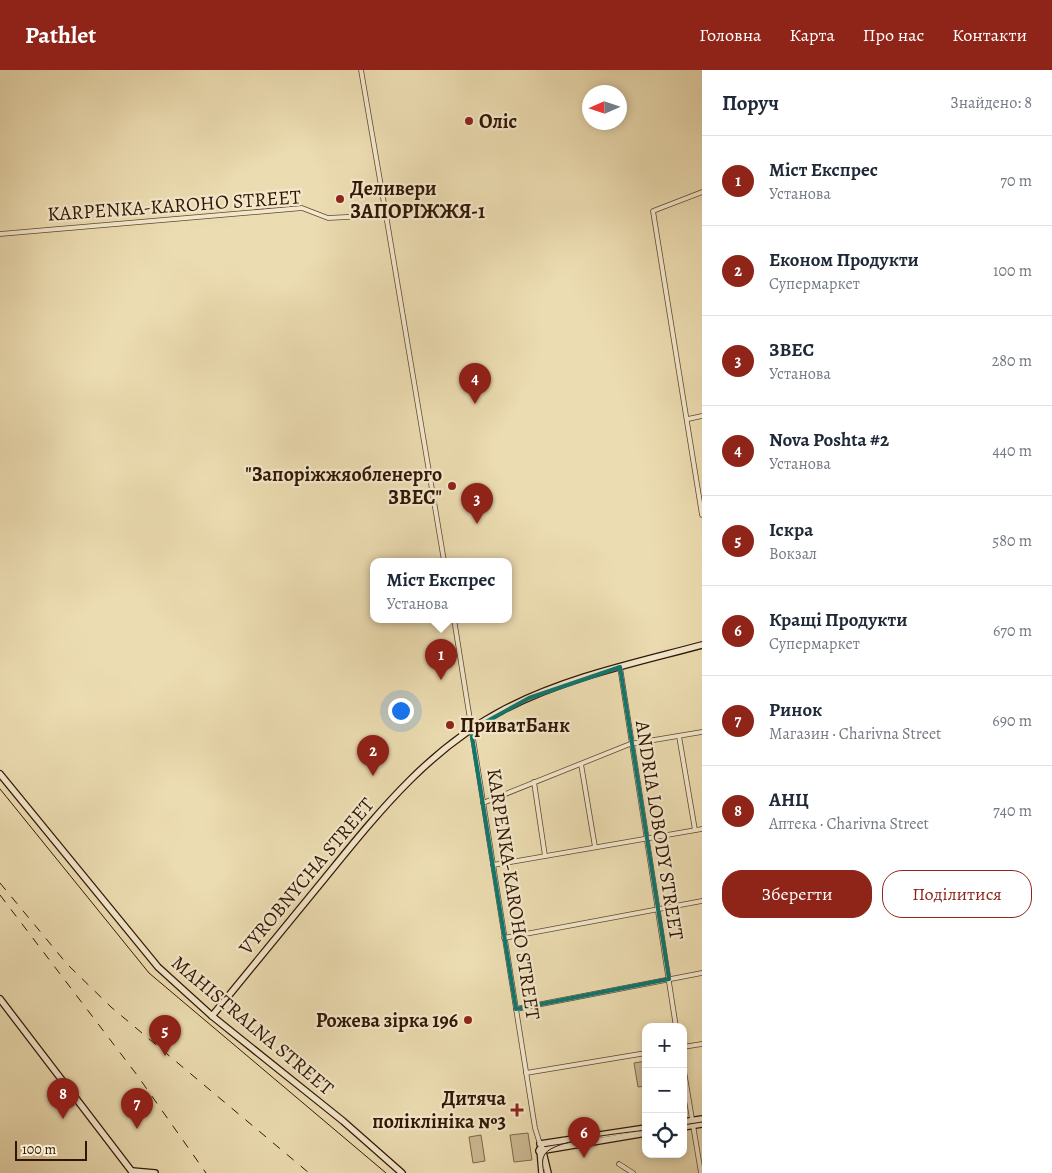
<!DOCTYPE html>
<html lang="uk">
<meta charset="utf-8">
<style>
body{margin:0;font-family:Alegreya,serif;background:#f2f2f3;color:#1f2937}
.controls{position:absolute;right:15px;bottom:15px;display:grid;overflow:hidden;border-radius:10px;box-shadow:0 2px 8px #0003}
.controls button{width:45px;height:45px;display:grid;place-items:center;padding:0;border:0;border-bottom:1px solid #e0e1e3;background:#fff;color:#1f2937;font:25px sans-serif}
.compass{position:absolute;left:582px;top:15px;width:45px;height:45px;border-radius:50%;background:#fff;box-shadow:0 2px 8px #0003;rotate:267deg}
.scale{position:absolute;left:15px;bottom:12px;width:72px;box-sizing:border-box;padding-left:5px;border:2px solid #311604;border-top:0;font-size:14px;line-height:18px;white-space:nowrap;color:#311604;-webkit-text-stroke:4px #f3e8cc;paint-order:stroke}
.you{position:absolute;left:400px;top:640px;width:18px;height:18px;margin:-12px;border:4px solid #fff;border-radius:50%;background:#1a73e8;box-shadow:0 0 0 8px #1a73e833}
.badge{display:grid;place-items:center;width:32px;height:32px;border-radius:50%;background:#8f2418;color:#fff;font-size:16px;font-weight:700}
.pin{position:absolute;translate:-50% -41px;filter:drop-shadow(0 1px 2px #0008)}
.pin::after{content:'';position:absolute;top:26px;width:18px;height:15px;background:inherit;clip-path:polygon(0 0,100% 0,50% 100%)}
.popup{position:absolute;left:370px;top:488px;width:142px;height:65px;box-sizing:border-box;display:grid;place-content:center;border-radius:10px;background:#fff;filter:drop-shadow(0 1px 4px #0005);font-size:16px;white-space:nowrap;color:#747a83}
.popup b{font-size:19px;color:#1f2937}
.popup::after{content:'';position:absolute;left:50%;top:100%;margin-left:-10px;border:10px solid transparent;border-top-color:#fff}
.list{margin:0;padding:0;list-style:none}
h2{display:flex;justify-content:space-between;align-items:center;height:65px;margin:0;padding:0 20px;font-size:21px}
h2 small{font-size:16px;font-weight:400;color:#747a83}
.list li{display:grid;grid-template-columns:32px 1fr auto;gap:15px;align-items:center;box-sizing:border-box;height:90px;padding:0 20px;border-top:1px solid #e0e1e3}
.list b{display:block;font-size:19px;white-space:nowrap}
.list p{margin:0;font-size:16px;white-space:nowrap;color:#747a83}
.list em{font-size:16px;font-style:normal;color:#747a83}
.actions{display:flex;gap:10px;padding:15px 20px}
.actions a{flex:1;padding:11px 0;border:1px solid #8f2418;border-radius:20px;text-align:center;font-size:18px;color:#8f2418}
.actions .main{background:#8f2418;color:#fff}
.icon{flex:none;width:28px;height:28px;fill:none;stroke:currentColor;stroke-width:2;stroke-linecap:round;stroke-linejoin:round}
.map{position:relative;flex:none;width:702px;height:1103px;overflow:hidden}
header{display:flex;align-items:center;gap:30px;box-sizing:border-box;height:70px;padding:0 25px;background:#8f2418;color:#fff}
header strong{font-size:24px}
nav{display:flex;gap:28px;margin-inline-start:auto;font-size:18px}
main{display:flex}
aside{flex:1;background:#fff}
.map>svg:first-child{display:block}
</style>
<header>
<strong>Pathlet</strong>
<nav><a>Головна</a><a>Карта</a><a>Про нас</a><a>Контакти</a></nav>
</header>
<main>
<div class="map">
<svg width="702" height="1103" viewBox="0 0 702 1103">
<rect width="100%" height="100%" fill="#ecdcb1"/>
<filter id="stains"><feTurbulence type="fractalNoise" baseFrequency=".004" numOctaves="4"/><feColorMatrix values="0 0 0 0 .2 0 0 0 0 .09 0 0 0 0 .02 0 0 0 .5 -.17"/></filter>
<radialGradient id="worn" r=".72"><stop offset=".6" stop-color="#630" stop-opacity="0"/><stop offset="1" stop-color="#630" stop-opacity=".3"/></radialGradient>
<g fill="#ccba94" stroke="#7e684c">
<polygon points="646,991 646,1016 638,1017 634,993"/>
<polygon points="528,1063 532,1090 514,1092 510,1065"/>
<polygon points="481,1065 485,1091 473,1093 469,1067"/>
</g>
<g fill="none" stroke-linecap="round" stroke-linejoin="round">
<g stroke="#60482f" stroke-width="5.5">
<g id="street">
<polyline points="361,0 386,145"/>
<polyline points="702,122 653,141 702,445"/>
<polyline points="0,164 302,138 328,148 386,145 444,491"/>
<polyline points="688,349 702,346"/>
<polyline points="454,549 535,1058 540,1074"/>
<polyline points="620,597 676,957"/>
<polyline points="679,666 695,760"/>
<polyline points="581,694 595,777"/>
<polyline points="534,712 545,786"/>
<polyline points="483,733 630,674 702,662"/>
<polyline points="493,795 702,759"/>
<polyline points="504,868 702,831"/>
<polyline points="516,939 702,903"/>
<polyline points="683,977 702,974"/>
<polyline points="683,995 701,1103"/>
<polyline points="526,1003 646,983"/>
<polyline points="619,1094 633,1103"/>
</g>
</g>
<g stroke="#311604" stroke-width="8">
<g id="secondary">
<polyline points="0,704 158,897 212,946 343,1051 402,1103"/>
<polyline points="0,929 133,1103"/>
<path d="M 212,946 C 250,900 287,854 325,808 C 378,743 428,679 505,639 C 567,607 635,593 702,575"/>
<polyline points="683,1052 702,1049"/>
<polyline points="683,1057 702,1054"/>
<polyline points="540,1074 646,1058"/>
<polyline points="542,1078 548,1103"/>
<polyline points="540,1079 542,1103"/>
<polyline points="539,1081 646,1063"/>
<polyline points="132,1101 155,1103"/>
</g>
</g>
<use href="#street" stroke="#f3e8cc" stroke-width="4"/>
<use href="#secondary" stroke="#f3e8cc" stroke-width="5.5"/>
<g stroke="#311604" stroke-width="1">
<polyline points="0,719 149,903 386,1103"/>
<polyline points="683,1055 702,1052"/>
<path d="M 544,1103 C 543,1097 541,1090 545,1084 C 554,1069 626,1063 646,1060"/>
</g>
<g stroke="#311604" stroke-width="1" stroke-dasharray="9 9" stroke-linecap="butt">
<polyline points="0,813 67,894 111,937 309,1103"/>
<polyline points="0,825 137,1005 206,1103"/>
</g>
</g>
<path fill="none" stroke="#0f766e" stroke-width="4" stroke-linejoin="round" d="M 620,597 L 669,909 L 516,939 L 471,660 L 529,628 Z"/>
<g fill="#8f2418" stroke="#f3e8cc" stroke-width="2">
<circle cx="469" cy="51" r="5"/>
<circle cx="340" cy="129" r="5"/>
<circle cx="452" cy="416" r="5"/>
<circle cx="450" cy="655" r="5"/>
<circle cx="468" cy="950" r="5"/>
<path d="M514.5 1032.5h5v5h5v5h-5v5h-5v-5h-5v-5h5z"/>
</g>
<g text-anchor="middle" stroke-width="4.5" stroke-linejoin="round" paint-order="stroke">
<g font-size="20" font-weight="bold" fill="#311604" stroke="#f3e8cc" text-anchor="start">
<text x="479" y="58">Оліс</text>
<text x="350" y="125">Деливери<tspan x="350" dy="23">ЗАПОРІЖЖЯ-1</tspan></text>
<text x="442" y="411" text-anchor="end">"Запоріжжяобленерго<tspan x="442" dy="23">ЗВЕС"</tspan></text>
<text x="460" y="662">ПриватБанк</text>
<text x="458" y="957" text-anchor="end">Рожева зірка 196</text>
<text x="506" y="1035" text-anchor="end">Дитяча<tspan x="506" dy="23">поліклініка №3</tspan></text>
</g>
<g font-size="20" fill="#311604" stroke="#f3e8cc">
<text transform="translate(174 135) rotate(-4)" y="7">KARPENKA-KAROHO STREET</text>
<text transform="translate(660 760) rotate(81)" y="7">ANDRIA LOBODY STREET</text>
<text transform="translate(306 806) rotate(-50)" y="7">VYROBNYCHA STREET</text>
<text transform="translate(514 824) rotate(81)" y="7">KARPENKA-KAROHO STREET</text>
<text transform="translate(253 955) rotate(40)" y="7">MAHISTRALNA STREET</text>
</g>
</g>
<rect width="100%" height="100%" filter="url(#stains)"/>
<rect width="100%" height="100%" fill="url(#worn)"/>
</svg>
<div class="controls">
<button>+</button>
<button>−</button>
<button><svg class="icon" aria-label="locate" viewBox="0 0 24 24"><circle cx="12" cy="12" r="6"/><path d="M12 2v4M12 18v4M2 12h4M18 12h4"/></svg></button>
</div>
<svg class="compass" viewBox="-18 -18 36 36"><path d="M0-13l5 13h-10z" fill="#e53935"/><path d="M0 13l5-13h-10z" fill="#747a83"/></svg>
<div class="scale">100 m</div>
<div class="you"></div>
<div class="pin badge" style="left:441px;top:610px">1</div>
<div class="popup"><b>Мiст Експрес</b>Установа</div>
<div class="pin badge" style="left:373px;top:706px">2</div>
<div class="pin badge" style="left:477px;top:454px">3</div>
<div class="pin badge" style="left:475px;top:334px">4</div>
<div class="pin badge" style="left:165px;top:986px">5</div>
<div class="pin badge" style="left:584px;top:1088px">6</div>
<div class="pin badge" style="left:137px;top:1059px">7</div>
<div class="pin badge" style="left:63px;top:1049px">8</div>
</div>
<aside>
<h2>Поруч<small>Знайдено: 8</small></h2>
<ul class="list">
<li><span class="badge">1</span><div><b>Мiст Експрес</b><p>Установа</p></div><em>70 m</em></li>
<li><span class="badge">2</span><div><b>Економ Продукти</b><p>Супермаркет</p></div><em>100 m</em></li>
<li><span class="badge">3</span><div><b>ЗВЕС</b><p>Установа</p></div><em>280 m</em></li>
<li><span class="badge">4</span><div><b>Nova Poshta #2</b><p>Установа</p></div><em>440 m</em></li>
<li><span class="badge">5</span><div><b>Іскра</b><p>Вокзал</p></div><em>580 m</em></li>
<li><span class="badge">6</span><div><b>Кращі Продукти</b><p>Супермаркет</p></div><em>670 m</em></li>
<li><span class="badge">7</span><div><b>Ринок</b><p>Магазин · Charivna Street</p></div><em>690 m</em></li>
<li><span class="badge">8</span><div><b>АНЦ</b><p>Аптека · Charivna Street</p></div><em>740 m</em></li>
</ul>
<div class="actions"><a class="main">Зберегти</a><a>Поділитися</a></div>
</aside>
</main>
